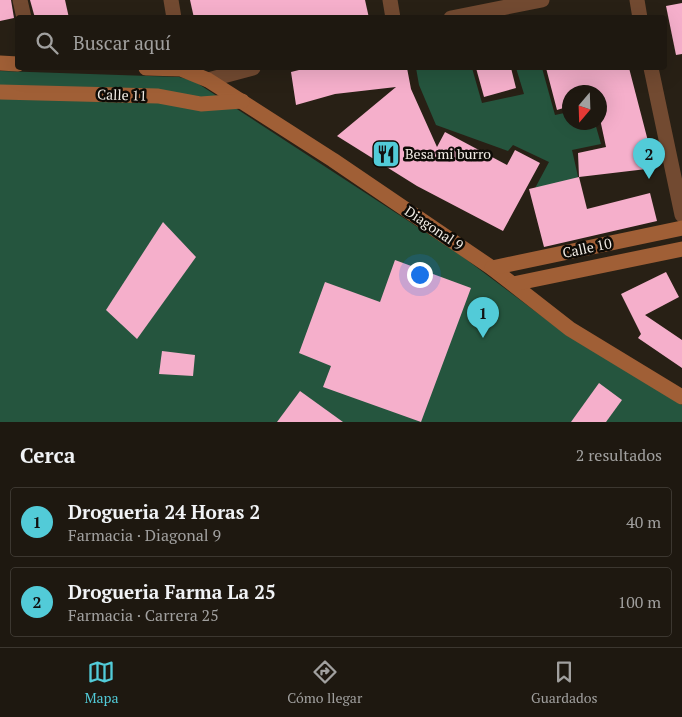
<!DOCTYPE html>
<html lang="es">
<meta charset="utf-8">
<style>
body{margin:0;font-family:"PT Serif",serif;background:#262119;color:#f1f3f6}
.compass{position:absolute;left:562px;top:85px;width:45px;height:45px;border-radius:50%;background:#1e1810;box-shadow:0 5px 20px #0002;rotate:199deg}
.you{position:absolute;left:419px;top:274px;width:18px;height:18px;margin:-12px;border:4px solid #fff;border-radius:50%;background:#1a73e8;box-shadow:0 0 0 8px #1a73e833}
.badge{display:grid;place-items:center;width:32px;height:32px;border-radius:50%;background:#52cbd8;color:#111;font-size:16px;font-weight:700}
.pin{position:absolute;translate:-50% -41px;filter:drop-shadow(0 1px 2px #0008)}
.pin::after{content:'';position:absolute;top:26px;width:18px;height:15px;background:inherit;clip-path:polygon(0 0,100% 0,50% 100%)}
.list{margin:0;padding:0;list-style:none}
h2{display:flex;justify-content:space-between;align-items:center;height:65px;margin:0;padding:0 20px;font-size:21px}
h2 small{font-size:16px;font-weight:400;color:#a1a09f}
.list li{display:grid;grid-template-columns:32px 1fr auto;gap:15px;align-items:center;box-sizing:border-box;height:70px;margin:0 10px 10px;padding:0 10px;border:1px solid #3c3730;border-radius:5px}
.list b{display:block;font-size:19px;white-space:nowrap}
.list p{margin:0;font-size:16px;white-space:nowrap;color:#a1a09f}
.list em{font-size:16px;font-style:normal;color:#a1a09f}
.icon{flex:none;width:28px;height:28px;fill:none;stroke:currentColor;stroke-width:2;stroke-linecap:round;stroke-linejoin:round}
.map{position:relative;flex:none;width:682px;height:422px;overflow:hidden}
.search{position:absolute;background:#1e1810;box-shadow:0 5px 20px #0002;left:15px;right:15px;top:15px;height:55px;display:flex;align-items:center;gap:12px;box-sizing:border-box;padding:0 18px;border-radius:5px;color:#a1a09f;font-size:19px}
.sheet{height:225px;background:#1e1810}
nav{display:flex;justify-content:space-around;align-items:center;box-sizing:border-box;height:70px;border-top:1px solid #3c3730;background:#1e1810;font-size:14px;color:#a1a09f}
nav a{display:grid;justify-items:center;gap:2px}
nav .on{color:#52cbd8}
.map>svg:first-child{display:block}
</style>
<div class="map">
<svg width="682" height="422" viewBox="0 0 682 422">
<rect width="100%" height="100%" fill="#282015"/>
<g fill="#25553e">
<polygon points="416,68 472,68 482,103 524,94 516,68 542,68 555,115 569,112 570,122 595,123 601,144 572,150 579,181 533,192 549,162 513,145 508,151 436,125 419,85"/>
<polygon points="0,71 179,77 194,81 459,254 568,336 682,405 682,422 0,422"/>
</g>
<g fill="#f5afcb">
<polygon points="0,0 11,0 14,18 0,21"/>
<polygon points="30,0 65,0 69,18 35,18"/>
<polygon points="190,0 365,0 369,18 194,18"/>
<polygon points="682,3 682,54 676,55 666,6"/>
<polygon points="307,68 407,68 411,89 437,147 445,132 507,165 515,150 540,163 503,231 417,186 337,136 396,87 335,94 296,105 291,72"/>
<polygon points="476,68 511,68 516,88 484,97"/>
<polygon points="546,68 629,68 655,168 579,177 578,153 606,147 600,119 600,92 570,92 570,106 557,110"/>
<polygon points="579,177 587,209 650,193 657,221 544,247 529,189"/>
<polygon points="163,222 196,257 137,339 106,310"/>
<polygon points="395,260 471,288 421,422 323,387 331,366 299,353 325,282 380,302"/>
<polygon points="666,272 679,297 645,315 682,340 682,368 638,338 641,334 621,294"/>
<polygon points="162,351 195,355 193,376 159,374"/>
<polygon points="599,383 622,400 606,422 571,422"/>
<polygon points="300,391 343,422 277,422"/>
</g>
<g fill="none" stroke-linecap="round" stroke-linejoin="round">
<g stroke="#724a31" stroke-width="15">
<polyline points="20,0 24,18"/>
<polyline points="171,0 174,18"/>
<polyline points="390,0 393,18"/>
<polyline points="637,0 640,18"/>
<polyline points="451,18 542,0"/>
<polyline points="651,68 682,215"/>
<polyline points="208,80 253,68"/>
</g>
<g stroke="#a05f36" stroke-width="15">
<polyline points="0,63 18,64"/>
<polyline points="146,68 181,69 208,80 333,160 492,268 570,329 682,397"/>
<polyline points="0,92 158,96 201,104 242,101"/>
<polyline points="492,268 682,228"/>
<polyline points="513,284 682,249"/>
</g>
</g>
<defs>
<g id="restaurant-square" transform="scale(1.4375)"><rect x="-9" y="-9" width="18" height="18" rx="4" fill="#52cbd8" stroke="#0e0b06"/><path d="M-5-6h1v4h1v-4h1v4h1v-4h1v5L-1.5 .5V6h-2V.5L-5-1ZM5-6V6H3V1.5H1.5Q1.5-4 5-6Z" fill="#111"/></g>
</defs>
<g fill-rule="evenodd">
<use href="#restaurant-square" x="386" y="154"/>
</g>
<g text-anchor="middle" stroke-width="5" stroke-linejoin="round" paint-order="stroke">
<g font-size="14" fill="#f1ece5" stroke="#0e0b06">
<text transform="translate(122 95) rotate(2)" y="5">Calle 11</text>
<text transform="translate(434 228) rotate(34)" y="5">Diagonal 9</text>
<text transform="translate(587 248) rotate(-12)" y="5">Calle 10</text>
</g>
<g font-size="14" fill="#f1ece5" stroke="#0e0b06" text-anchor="start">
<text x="405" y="159">Besa mi burro</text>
</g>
</g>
</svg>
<svg class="compass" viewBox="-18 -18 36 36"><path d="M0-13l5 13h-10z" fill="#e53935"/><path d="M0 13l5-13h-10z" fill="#a1a09f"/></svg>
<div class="you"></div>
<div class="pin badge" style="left:483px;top:338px">1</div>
<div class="pin badge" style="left:649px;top:179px">2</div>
<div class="search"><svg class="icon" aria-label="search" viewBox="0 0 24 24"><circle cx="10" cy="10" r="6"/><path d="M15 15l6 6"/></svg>Buscar aquí</div>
</div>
<section class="sheet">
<h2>Cerca<small>2 resultados</small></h2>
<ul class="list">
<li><span class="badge">1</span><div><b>Drogueria 24 Horas 2</b><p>Farmacia · Diagonal 9</p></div><em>40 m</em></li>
<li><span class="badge">2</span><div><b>Drogueria Farma La 25</b><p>Farmacia · Carrera 25</p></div><em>100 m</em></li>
</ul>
</section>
<nav>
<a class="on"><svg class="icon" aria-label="map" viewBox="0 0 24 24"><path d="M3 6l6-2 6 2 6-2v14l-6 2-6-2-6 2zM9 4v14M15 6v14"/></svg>Mapa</a>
<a><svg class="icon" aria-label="directions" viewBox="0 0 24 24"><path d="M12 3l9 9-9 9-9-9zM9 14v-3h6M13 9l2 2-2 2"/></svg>Cómo llegar</a>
<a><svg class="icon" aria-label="saved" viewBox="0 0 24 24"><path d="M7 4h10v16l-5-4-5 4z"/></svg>Guardados</a>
</nav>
